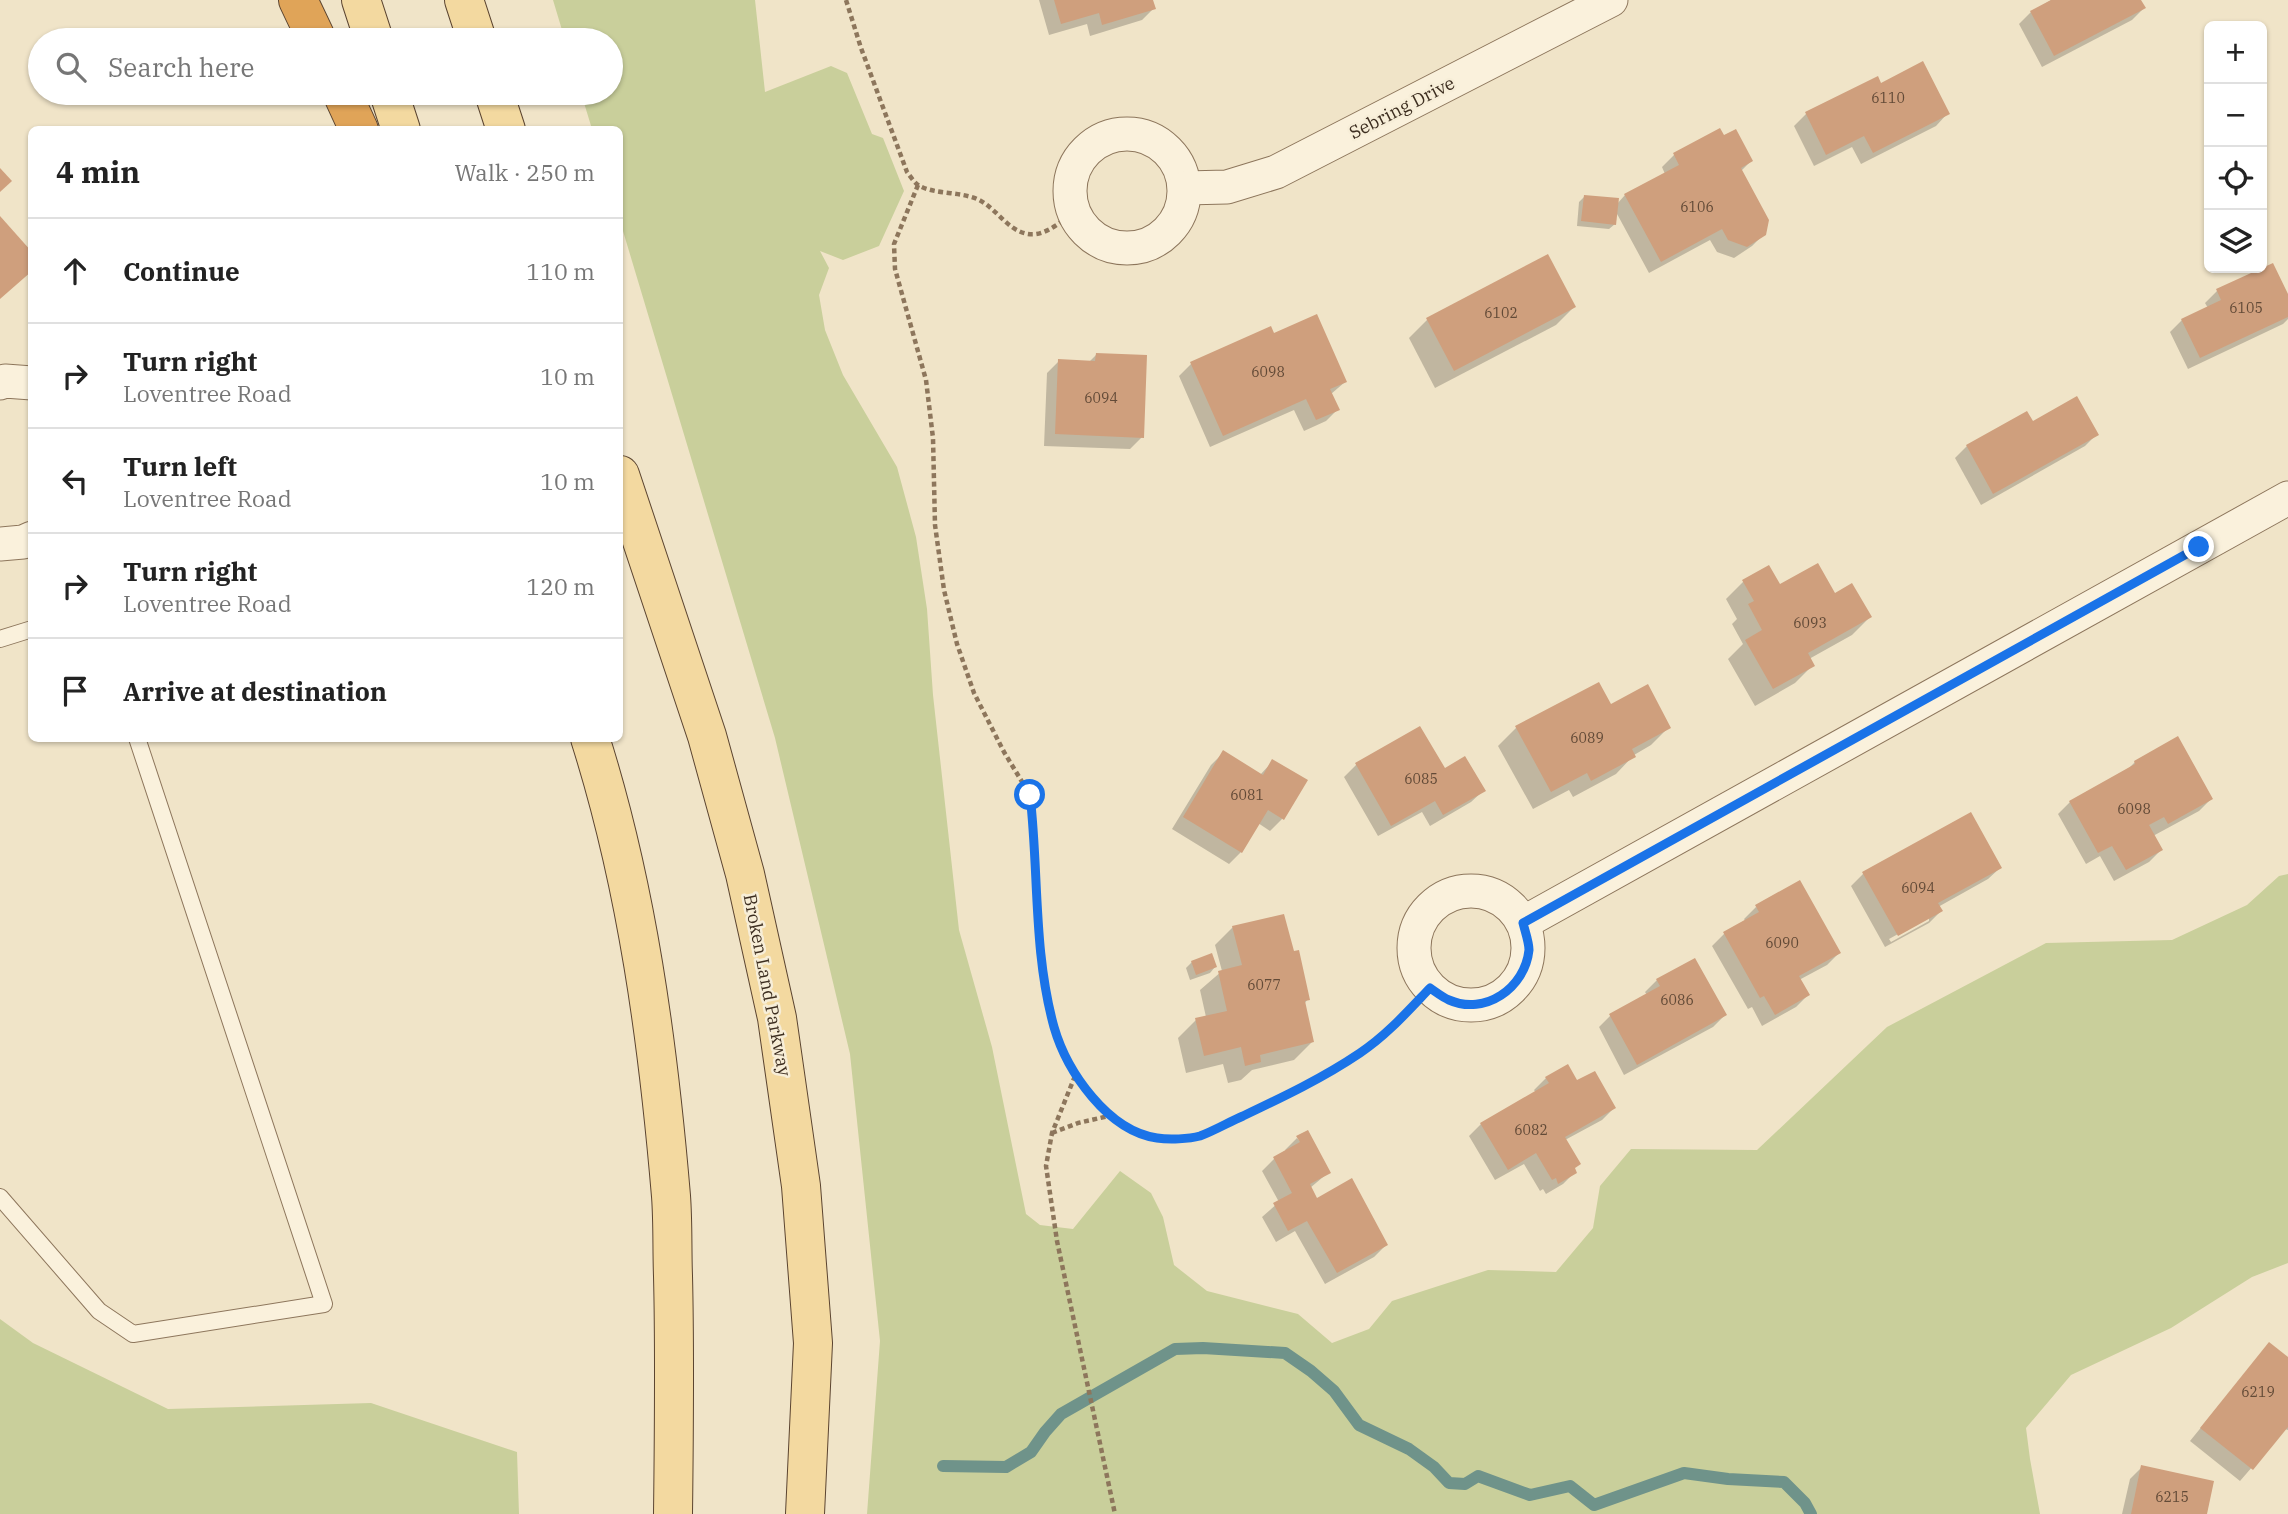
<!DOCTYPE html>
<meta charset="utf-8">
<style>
body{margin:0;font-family:"IBM Plex Serif",serif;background:#f2f2f2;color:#222}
.controls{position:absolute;right:21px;top:21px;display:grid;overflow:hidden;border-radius:10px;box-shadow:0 2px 5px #0004}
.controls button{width:63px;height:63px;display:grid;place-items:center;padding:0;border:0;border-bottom:2px solid #e0e0e0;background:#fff;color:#222;font:35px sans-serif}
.stop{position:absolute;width:21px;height:21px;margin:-16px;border:5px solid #1a73e8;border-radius:50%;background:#fff}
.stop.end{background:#1a73e8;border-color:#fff;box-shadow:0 2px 7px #0008}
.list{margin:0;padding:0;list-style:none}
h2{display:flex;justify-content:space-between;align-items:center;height:91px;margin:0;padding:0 28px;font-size:30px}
h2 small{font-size:23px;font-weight:400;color:#767676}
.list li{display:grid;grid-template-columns:46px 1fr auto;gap:21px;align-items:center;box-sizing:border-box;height:105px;padding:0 28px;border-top:2px solid #e0e0e0}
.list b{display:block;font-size:26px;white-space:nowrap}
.list p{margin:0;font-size:23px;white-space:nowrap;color:#767676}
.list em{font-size:23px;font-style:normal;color:#767676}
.icon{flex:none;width:38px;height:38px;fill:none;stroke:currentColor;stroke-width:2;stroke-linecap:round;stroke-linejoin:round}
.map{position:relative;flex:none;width:2288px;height:1514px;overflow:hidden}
.search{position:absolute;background:#fff;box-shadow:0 2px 5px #0004;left:28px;top:28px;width:595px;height:77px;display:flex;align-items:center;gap:18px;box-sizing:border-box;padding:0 24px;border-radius:38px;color:#767676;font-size:26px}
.panel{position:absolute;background:#fff;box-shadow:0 2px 5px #0004;left:28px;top:126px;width:595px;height:616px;border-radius:10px}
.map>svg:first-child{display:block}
</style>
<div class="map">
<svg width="2288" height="1514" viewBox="0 0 2288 1514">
<rect width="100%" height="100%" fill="#f0e4c8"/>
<g fill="#c9cf9b">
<polygon points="553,0 755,0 765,92 831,66 847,73 872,134 883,138 904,191 879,246 843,260 820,251 829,268 819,295 825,330 843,375 897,467 916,537 927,609 933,695 959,930 992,1047 1026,1214 1040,1225 1073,1229 1120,1171 1151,1193 1163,1217 1174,1265 1207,1291 1298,1314 1332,1343 1369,1329 1392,1301 1488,1270 1556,1272 1593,1228 1600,1186 1631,1149 1757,1150 1887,1027 2046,943 2172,940 2247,905 2279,876 2288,874 2288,1263 2252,1277 2171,1328 2071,1375 2026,1428 2030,1459 2040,1514 867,1514 880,1341 850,1054 775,738 620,221 620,130 592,129 581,93 611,93 611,40 565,40"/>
<polygon points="0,1319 33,1343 168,1409 371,1403 517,1452 519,1514 0,1514"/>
</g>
<g fill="#0003" fill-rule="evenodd">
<polygon points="1039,0 1151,0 1154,8 1142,20 1090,36 1087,24 1049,35"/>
<polygon points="2051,0 2140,0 2144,8 2132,20 2042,67 2019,24 2031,12"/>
<polygon points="1880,85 1947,114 1936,126 1861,164 1852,147 1814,166 1794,126 1806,114"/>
<polygon points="1719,130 1723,138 1751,161 1741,171 1764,234 1752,246 1734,258 1717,252 1710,240 1649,273 1616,212 1615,224 1609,229 1577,226 1579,202 1585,196 1617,204 1625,195 1665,174 1662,167 1674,155"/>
<polygon points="1547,256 1574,307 1556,325 1435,388 1409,338 1427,320"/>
<polygon points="2217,291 2288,298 2288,319 2283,324 2188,369 2170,332 2182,320 2208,308 2205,303"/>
<polygon points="1270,329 1273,336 1345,382 1331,394 1338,409 1326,421 1304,431 1294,410 1210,447 1179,376 1191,364"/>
<polygon points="1096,355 1142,437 1130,449 1044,446 1047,373 1059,361 1089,362"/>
<polygon points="2097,434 2085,446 1981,505 1955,458 1967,446"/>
<polygon points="1744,581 1835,595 1870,617 1852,635 1809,659 1813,665 1795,683 1755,706 1728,659 1743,644 1732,624 1737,619 1726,599"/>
<polygon points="1610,706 1669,727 1651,745 1634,755 1616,774 1573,797 1569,790 1533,809 1498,746 1516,728"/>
<polygon points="1419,728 1444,770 1483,791 1471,802 1430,826 1422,812 1378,836 1344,777 1356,765"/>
<polygon points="1223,753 1260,775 1273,761 1282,819 1270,831 1258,823 1241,852 1229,864 1172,829 1211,765"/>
<polygon points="2135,762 2211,799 2199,811 2153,836 2161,850 2149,862 2114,881 2100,856 2086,864 2058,814 2070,802 2125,772"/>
<path d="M 2000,868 L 1988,879 L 1938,907 L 1941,911 L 1929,923 L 1885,947 L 1851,886 L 1863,874 ZM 1929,917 L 1929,921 L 1891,942 L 1889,939 Z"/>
<polygon points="1756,907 1839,953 1827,965 1799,980 1808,995 1796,1007 1762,1026 1752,1007 1748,1009 1712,946 1724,934 1746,922 1744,919"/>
<polygon points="1233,927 1292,953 1308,999 1304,1004 1312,1042 1294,1060 1252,1070 1241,1080 1228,1083 1223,1064 1186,1073 1178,1038 1196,1020 1206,1017 1200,990 1222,971 1215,945"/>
<polygon points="1192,962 1215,967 1210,973 1190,980 1186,968"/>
<polygon points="1657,980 1725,1015 1713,1027 1624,1075 1599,1027 1611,1015 1647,995 1645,992"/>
<polygon points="1546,1078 1577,1083 1614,1108 1602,1120 1565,1140 1575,1172 1563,1184 1546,1194 1543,1189 1540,1191 1524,1164 1495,1180 1469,1136 1481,1124 1536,1093 1534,1090"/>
<polygon points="1297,1138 1329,1172 1310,1188 1316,1200 1386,1245 1374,1257 1325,1284 1295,1231 1276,1242 1262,1217 1279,1202 1262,1171 1274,1159 1287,1152 1285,1150"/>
<polygon points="2269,1344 2288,1359 2288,1430 2285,1429 2240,1481 2190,1441"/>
<polygon points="2142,1467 2206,1514 2122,1514 2130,1479"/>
</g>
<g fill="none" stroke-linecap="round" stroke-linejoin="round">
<polyline stroke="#6f938a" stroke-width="12" points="943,1466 1006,1467 1031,1452 1045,1432 1061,1414 1175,1349 1203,1348 1285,1353 1311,1371 1334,1391 1359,1425 1409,1449 1434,1467 1449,1483 1465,1484 1478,1476 1530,1495 1570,1486 1594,1505 1684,1473 1728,1479 1784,1482 1805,1503 1811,1514"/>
</g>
<g fill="#cf9f7d">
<polygon points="1054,0 1153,0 1156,9 1102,25 1099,13 1061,24"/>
<polygon points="2051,0 2141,0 2146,8 2054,56 2030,11"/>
<polygon points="1923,61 1950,114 1873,153 1864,136 1826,155 1805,112 1878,76 1881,83"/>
<polygon points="1720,128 1724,135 1736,129 1753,161 1741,168 1769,220 1766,235 1747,247 1728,240 1722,229 1661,262 1624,194 1679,165 1673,153"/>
<polygon points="0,168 12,181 0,192"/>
<polygon points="1584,195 1619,198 1616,225 1581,221"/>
<polygon points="0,216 32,252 32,271 0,299"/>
<polygon points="1548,254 1576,307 1454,371 1426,318"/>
<polygon points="2273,263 2288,294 2288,317 2200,358 2181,319 2221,300 2216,289"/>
<polygon points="1317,314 1347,382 1330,389 1340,410 1316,420 1306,399 1223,436 1190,362 1271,326 1274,333"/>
<polygon points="1096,353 1147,355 1144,438 1055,434 1058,359 1095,361"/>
<polygon points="2077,396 2099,435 1993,494 1966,445 2027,411 2033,421"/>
<polygon points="1818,563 1835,593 1852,583 1872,617 1808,653 1815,666 1773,689 1745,640 1762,630 1748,604 1754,601 1742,580 1769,565 1780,584"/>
<polygon points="1599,682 1611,704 1648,684 1671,728 1632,749 1636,757 1591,781 1587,773 1551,792 1515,726"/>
<polygon points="1420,726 1445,768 1465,756 1486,791 1443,815 1435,801 1391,826 1355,763"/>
<polygon points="2178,736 2213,799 2168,824 2164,817 2149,825 2163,850 2126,870 2112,846 2098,853 2069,801 2135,764 2134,761"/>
<polygon points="1223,750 1263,775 1272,759 1308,780 1284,820 1268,810 1242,853 1183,817"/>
<polygon points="1971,812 2002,868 1938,903 1943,911 1898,936 1862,872"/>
<polygon points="1800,880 1841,953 1799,976 1810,995 1775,1015 1764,996 1760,998 1723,932 1759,912 1755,905"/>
<polygon points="1284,914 1294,951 1299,950 1310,1000 1305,1001 1314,1042 1260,1055 1261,1062 1245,1066 1241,1047 1204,1056 1195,1018 1227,1011 1218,971 1242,965 1232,926"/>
<polygon points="1212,953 1217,967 1196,975 1191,961"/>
<polygon points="1695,958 1727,1015 1637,1065 1609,1014 1660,986 1656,979"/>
<polygon points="1568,1064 1577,1080 1595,1071 1616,1108 1565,1137 1581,1164 1575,1168 1577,1173 1558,1184 1556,1178 1552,1180 1536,1153 1508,1170 1480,1123 1549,1083 1545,1077"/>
<polygon points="1308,1130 1331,1173 1310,1184 1317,1198 1352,1178 1388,1245 1337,1273 1307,1221 1288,1231 1273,1203 1292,1193 1273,1157 1300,1142 1296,1136"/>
<polygon points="2269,1342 2288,1357 2288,1427 2253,1470 2200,1428"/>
<polygon points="2141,1465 2214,1481 2207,1514 2131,1514"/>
</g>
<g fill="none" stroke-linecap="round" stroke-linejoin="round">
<g stroke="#8d765c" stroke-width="18">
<g id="service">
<polyline points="0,639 32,629"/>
<polyline points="0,1197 99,1311 133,1334 324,1304 137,738"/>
</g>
</g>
<g stroke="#8d765c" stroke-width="35">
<g id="minor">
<circle cx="1127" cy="191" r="57"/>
<polyline points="1185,188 1227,187 1276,172 1611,0"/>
<polyline points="0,383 5,381 32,383"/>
<polyline points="0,544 23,542 32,538"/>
<circle cx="1471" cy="948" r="57"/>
<polyline points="1523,923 2288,498"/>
</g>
</g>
<g stroke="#5b4430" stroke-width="40">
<g id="primary">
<polyline points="361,0 374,40"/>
<polyline points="464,0 477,40"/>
<polyline points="389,93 401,130"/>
<polyline points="494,93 506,130"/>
<polyline points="620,475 707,736 745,874 777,1018 801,1186 813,1343 805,1514"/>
<path d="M 590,738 C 637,886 658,1042 671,1196 C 673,1223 672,1249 673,1276 C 675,1355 674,1435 673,1514"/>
</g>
</g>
<g stroke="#5b4430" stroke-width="40">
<g id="motorway">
<polyline points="298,0 317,40"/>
<polyline points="342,93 359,130"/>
</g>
</g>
<g stroke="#8d765c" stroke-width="4.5" stroke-dasharray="5 3.5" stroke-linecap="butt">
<path d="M 846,0 L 861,48 L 907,172 C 910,176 914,182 918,185 C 934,195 964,191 981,201 C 999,211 1012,237 1036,234 C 1050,232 1063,220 1074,213"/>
<polyline points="918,185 894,244 895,269 926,380 933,438 935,525 944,590 957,644 974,693 1004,752 1030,795 1035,839 1037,901 1043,978 1055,1030 1075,1075 1110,1116 1138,1133 1160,1139 1198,1137 1295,1092 1361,1053 1396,1025 1430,988"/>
<polyline points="1075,1076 1052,1133 1046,1166 1057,1241 1115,1514"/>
<polyline points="1052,1133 1078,1123 1109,1116"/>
</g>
<use href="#service" stroke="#faf1dc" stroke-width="16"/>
<use href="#minor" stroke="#faf1dc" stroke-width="33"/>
<use href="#primary" stroke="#f3d9a0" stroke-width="38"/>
<use href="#motorway" stroke="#e0a458" stroke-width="38"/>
</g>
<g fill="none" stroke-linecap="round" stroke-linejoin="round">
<path stroke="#1a73e8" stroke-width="9" d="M 1030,795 C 1039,872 1033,951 1054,1027 C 1067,1072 1108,1131 1157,1138 C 1169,1140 1189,1139 1200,1136 C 1214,1131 1229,1122 1243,1116 C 1283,1097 1323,1078 1360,1053 C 1387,1035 1408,1011 1430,988 C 1436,992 1442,997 1449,1000 C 1485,1016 1525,988 1529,950 C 1529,942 1525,931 1523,923 L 2199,547"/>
</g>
<g text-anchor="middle" stroke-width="5" stroke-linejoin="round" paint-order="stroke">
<g font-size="14" fill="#624a37">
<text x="1888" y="103">6110</text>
<text x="1697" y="212">6106</text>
<text x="2246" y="313">6105</text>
<text x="1501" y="318">6102</text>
<text x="1268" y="377">6098</text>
<text x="1101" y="403">6094</text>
<text x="1810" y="628">6093</text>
<text x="1587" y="743">6089</text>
<text x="1421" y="784">6085</text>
<text x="1247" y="800">6081</text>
<text x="2134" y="814">6098</text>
<text x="1918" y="893">6094</text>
<text x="1782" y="948">6090</text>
<text x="1264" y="990">6077</text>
<text x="1677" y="1005">6086</text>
<text x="1531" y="1135">6082</text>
<text x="2258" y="1397">6219</text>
<text x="2172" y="1502">6215</text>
</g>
<g font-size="18" fill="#3d2e20" stroke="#f7eed8">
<text transform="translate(1402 108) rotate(-27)" y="6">Sebring Drive</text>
<text transform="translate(767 985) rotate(79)" y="6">Broken Land Parkway</text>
</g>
</g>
</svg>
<div class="controls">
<button>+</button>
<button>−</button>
<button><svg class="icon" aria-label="locate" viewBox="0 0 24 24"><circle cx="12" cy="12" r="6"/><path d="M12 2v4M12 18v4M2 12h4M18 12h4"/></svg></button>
<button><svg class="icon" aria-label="layers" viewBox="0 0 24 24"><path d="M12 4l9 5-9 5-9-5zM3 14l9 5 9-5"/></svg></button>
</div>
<div class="stop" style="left:1030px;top:795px"></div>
<div class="stop end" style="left:2199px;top:547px"></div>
<div class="search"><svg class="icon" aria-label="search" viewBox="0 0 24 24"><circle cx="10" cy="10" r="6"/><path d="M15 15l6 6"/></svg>Search here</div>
<section class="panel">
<h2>4 min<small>Walk · 250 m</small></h2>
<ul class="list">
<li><svg class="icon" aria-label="ahead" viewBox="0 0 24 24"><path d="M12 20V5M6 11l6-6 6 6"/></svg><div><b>Continue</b></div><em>110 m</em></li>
<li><svg class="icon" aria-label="right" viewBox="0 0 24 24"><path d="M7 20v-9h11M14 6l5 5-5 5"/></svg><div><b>Turn right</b><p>Loventree Road</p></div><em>10 m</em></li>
<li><svg class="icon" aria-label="left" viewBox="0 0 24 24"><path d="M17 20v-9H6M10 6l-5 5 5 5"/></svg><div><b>Turn left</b><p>Loventree Road</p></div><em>10 m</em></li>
<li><svg class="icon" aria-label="right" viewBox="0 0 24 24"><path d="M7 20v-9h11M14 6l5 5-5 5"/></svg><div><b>Turn right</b><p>Loventree Road</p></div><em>120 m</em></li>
<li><svg class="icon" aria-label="arrive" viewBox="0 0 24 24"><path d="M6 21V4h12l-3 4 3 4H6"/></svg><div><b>Arrive at destination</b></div></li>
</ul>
</section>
</div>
